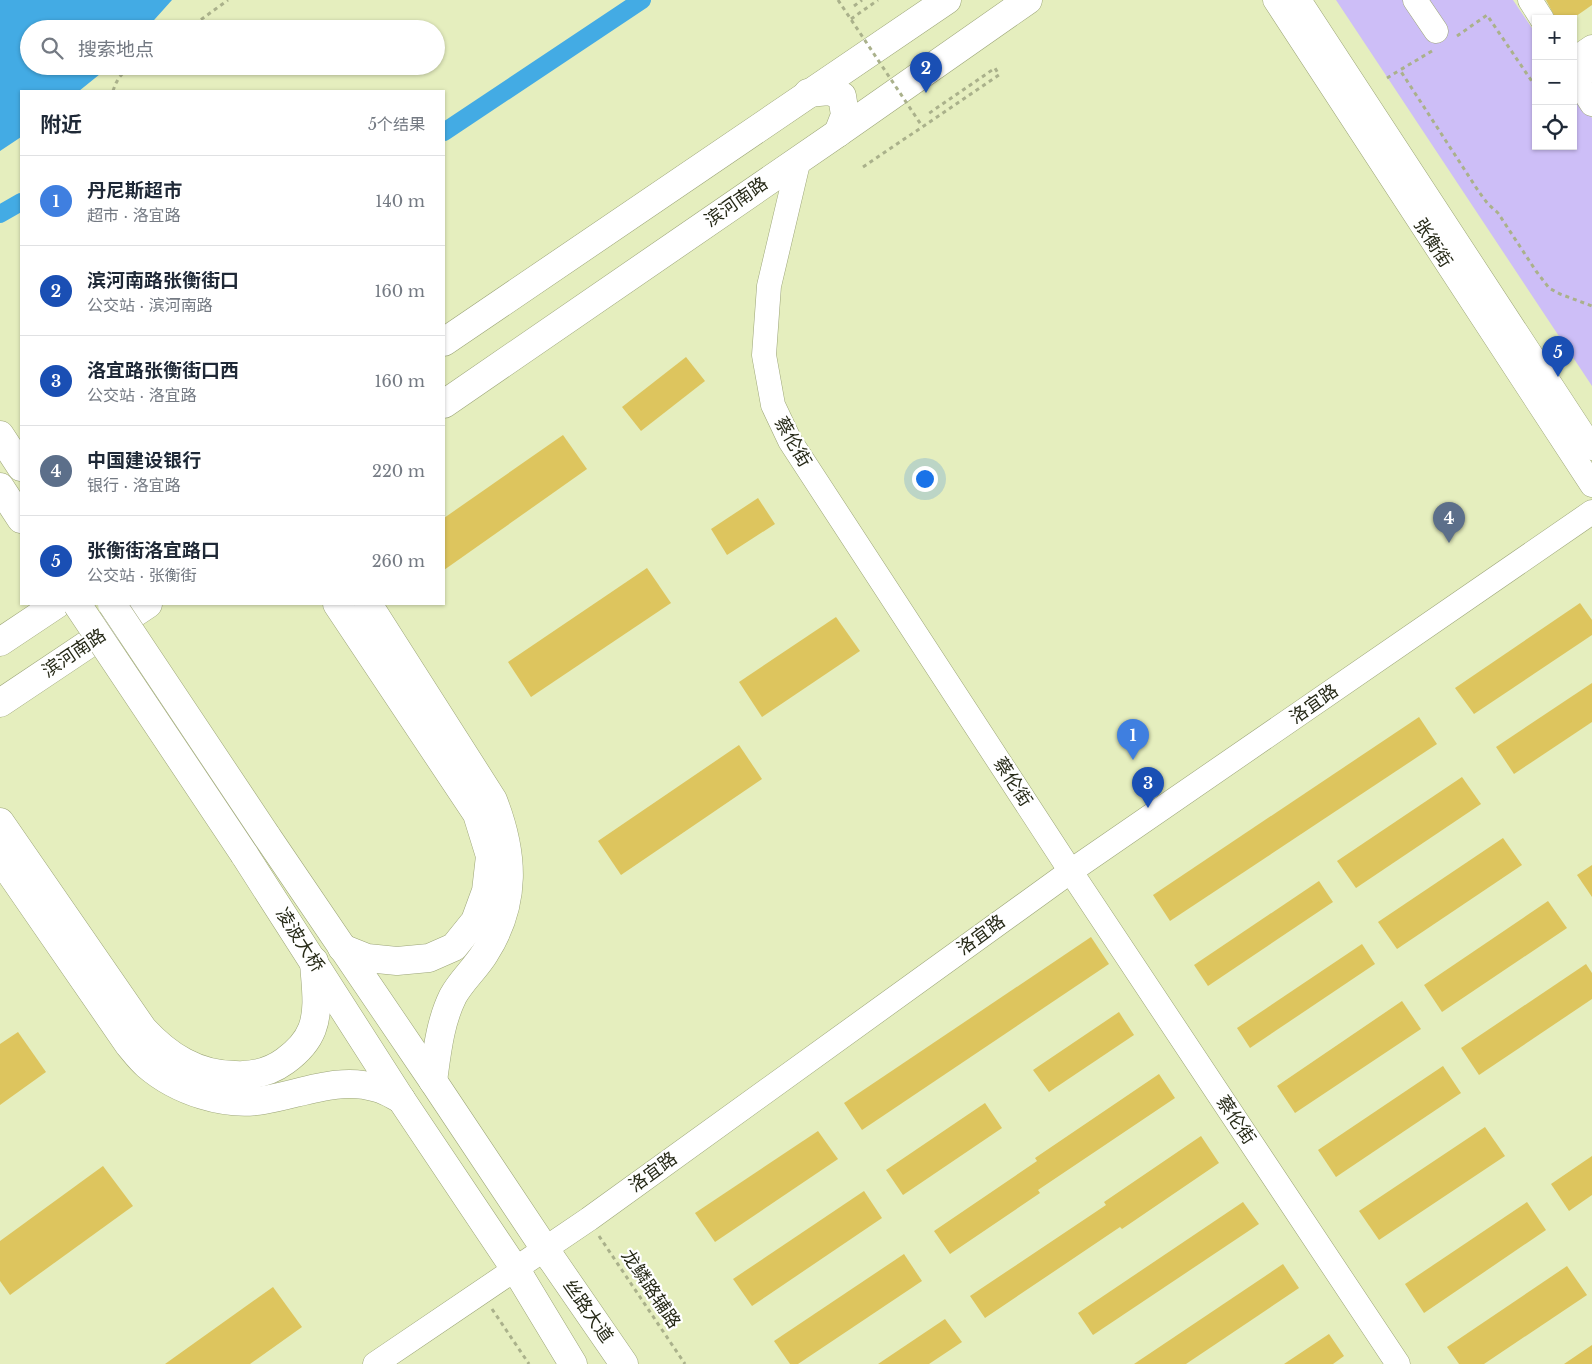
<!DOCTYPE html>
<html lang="zh">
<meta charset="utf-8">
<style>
body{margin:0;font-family:"Libre Baskerville","Noto Sans SC",serif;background:#f2f2f3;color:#1f2937}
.controls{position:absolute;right:15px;top:15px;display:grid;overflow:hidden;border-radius:0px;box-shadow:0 1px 4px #0004}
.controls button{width:45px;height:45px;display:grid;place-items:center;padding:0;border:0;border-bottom:1px solid #e0e1e3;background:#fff;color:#1f2937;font:25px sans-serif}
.you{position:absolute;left:924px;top:478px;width:18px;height:18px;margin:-12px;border:4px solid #fff;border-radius:50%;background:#1a73e8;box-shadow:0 0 0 8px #1a73e833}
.badge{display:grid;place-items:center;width:32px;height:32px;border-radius:50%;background:#d93025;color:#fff;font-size:16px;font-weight:700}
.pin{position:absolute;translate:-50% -41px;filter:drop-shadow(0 1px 2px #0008)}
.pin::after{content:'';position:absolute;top:26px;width:18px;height:15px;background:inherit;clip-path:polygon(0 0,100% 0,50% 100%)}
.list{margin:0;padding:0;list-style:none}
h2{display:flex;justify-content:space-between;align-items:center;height:65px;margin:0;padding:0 20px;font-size:21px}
h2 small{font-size:16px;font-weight:400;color:#747a83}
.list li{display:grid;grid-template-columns:32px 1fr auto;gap:15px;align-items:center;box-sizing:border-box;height:90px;padding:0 20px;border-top:1px solid #e0e1e3}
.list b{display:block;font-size:19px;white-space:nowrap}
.list p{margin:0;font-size:16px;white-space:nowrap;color:#747a83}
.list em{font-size:16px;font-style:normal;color:#747a83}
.icon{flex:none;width:28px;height:28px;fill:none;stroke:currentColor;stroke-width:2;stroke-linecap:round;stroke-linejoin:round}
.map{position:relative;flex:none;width:1592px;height:1364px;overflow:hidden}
.search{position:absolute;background:#fff;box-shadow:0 1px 4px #0004;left:20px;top:20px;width:425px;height:55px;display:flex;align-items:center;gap:12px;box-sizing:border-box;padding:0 18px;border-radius:28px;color:#747a83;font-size:19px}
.panel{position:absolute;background:#fff;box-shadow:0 1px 4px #0004;left:20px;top:90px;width:425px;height:515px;border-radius:0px}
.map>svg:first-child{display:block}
</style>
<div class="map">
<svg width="1592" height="1364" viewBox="0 0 1592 1364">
<rect width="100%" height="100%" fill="#e5eebe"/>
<polygon fill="#cdbef7" points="1336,0 1513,0 1536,34 1536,146 1573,146 1573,90 1592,118 1592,386"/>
<polygon fill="#43abe4" points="0,0 172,0 146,29 29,29 29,66 110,66 79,91 21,91 21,137 0,151"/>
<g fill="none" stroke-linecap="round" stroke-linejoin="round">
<g stroke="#43abe4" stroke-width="18">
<polyline points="444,132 642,0"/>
<polyline points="0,214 21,202"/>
</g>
</g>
<g fill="#ddc55e">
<polygon points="1546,0 1592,0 1592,5 1572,19 1556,19"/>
<polygon points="686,357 705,381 641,431 622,407"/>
<polygon points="563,435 587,469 444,570 444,518"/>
<polygon points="758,498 775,524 727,555 711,529"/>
<polygon points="647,568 671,603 531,697 508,662"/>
<polygon points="1580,603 1592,620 1592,635 1474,714 1455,688"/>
<polygon points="836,617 860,651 762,717 739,682"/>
<polygon points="1592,683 1592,722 1514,774 1496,747"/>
<polygon points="1419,717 1437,744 1170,921 1153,895"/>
<polygon points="739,745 762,779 621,875 598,841"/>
<polygon points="1462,777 1481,804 1356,888 1337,861"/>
<polygon points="1503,838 1522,865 1397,949 1378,922"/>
<polygon points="1592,865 1592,897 1577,875"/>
<polygon points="1319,881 1333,902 1208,986 1194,965"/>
<polygon points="1548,901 1567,928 1442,1012 1424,985"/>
<polygon points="1091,937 1109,964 862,1130 844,1103"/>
<polygon points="1362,944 1375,964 1250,1048 1237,1028"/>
<polygon points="1586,964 1592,973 1592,999 1479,1075 1461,1048"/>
<polygon points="1402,1001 1421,1029 1295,1113 1277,1086"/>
<polygon points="1119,1012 1134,1035 1049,1092 1033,1070"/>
<polygon points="18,1032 46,1072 0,1105 0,1044"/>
<polygon points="1443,1066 1461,1093 1336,1177 1318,1150"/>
<polygon points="1159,1074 1175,1098 1038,1190 1040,1193 950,1254 934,1231 1037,1161 1035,1158"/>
<polygon points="985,1103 1002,1128 903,1195 886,1170"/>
<polygon points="1485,1127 1505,1156 1379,1240 1359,1211"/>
<polygon points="818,1131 838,1159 715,1242 695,1213"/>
<polygon points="1201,1136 1219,1163 1122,1229 1120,1227 985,1318 970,1296 1106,1205 1104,1202"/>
<polygon points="1592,1156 1592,1195 1569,1211 1551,1184"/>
<polygon points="103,1166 133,1206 10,1295 0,1281 0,1241"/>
<polygon points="864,1191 882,1218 752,1306 733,1279"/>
<polygon points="1243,1202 1259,1224 1093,1335 1078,1313"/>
<polygon points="1527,1202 1546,1230 1424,1313 1405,1284"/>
<polygon points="904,1254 922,1281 798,1364 790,1364 774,1341"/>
<polygon points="1283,1264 1299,1288 1186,1364 1134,1364"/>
<polygon points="1567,1266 1587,1295 1484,1364 1459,1364 1447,1347"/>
<polygon points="273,1287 302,1327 250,1364 165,1364"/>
<polygon points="945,1319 962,1342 929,1364 878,1364"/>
<polygon points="1329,1334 1344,1356 1333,1364 1284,1364"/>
<polygon points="1592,1345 1592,1364 1564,1364"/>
</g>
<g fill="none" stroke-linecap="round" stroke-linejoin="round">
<g stroke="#9ca578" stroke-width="25">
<g id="minor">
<polyline points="1275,0 1592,485"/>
<polyline points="1299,0 1592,448"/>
<polyline points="1415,0 1436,31"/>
<polyline points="1530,0 1542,19"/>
<polyline points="1573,60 1592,47"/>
<polyline points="1592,68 1576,79 1592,104"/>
<polyline points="799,159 769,286 764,355 773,405 790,441 1077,881 1398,1364"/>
<polyline points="375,1364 589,1219 1071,871 1592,512"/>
</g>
</g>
<g stroke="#9ca578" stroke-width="29">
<g id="major">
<polyline points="551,1258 624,1364"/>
<polyline points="521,1278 573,1364"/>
</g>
</g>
<g stroke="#9ca578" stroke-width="29">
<g id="highway">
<polyline points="808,93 829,91 842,96 845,115 838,133"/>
<polyline points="444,342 947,0"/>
<polyline points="444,404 838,133 1028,0"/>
<polyline points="0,435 21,467"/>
<polyline points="0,487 21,519"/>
<polyline points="337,604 477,814 490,856 486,891 475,921 454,947 429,958 397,961 367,958 342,948"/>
<path d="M 368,604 L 493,800 C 514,854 517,903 485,953 C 476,968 461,981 453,996 C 440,1022 437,1052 433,1081"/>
<polyline points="0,642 57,604"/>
<polyline points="0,703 148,604"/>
<path d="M 0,822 L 143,1029 C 168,1056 197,1075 235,1075 C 254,1076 270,1072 285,1061 C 296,1053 307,1042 312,1029 C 320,1008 315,983 314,961"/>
<polyline points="266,835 433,1081 551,1258"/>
<polyline points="244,854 401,1099 521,1278"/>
<path d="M 0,858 L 129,1045 C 135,1052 140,1059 147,1065 C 177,1091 225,1107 264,1100 C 301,1094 339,1076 377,1088 C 385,1090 393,1095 401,1099"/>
</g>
</g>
<g stroke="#aab18b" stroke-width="3" stroke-dasharray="4 4" stroke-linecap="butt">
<polyline points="854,6 862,0"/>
<polyline points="851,19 878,0"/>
<polyline points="188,29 228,0"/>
<polyline points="1457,36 1487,15 1533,83"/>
<polyline points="1432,51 1400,70 1479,192 1488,204 1498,213 1536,271 1549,288 1560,294 1592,306"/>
<polyline points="1387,78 1400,70"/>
<path d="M 113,91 C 117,79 121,73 132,66"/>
<polyline points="863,167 999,75 995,68 928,114"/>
<polyline points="599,1236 685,1364"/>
<polyline points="492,1309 529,1364"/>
</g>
<use href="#minor" stroke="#fff" stroke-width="24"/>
<use href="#major" stroke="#fff" stroke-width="28"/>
<use href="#highway" stroke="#fff" stroke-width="28"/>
<g stroke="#9ca578" stroke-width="29" stroke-linecap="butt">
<g id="highway-bridge">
<polyline points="77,604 244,854"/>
<polyline points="112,604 266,835"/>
</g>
</g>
<polyline stroke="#aab18b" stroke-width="3" stroke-dasharray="4 4" stroke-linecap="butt" points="838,0 922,126"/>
<use href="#highway-bridge" stroke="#fff" stroke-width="28"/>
</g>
<g text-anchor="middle" stroke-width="4.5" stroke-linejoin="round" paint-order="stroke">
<g font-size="18" fill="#262917" stroke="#fff">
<text transform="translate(736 202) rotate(-35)" y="6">滨河南路</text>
<text transform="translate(1433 243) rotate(57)" y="6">张衡街</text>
<text transform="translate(793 442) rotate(60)" y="6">蔡伦街</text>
<text transform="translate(74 653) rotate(-34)" y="6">滨河南路</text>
<text transform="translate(1314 704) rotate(-35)" y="6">洛宜路</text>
<text transform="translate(1013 782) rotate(57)" y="6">蔡伦街</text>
<text transform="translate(981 935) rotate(-36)" y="6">洛宜路</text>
<text transform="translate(300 940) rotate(57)" y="6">凌波大桥</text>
<text transform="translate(1236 1120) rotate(56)" y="6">蔡伦街</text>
<text transform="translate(653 1172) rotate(-36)" y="6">洛宜路</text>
<text transform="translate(651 1289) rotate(56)" y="6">龙鳞路辅路</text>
<text transform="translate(588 1311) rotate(55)" y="6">丝路大道</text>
</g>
</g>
</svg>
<div class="controls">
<button>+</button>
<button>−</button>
<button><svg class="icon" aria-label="locate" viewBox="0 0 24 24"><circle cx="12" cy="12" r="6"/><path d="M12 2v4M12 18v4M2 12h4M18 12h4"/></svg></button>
</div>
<div class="you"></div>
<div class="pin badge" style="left:1133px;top:760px;background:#3f7fe0">1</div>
<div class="pin badge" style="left:926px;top:93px;background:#1a4fb4">2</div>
<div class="pin badge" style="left:1148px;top:808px;background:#1a4fb4">3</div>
<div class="pin badge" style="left:1449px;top:543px;background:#5c6f8a">4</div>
<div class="pin badge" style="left:1558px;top:377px;background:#1a4fb4">5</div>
<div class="search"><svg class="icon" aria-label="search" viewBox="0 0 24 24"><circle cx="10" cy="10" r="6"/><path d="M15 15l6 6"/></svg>搜索地点</div>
<section class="panel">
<h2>附近<small>5个结果</small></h2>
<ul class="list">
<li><span class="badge" style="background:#3f7fe0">1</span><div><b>丹尼斯超市</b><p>超市 · 洛宜路</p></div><em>140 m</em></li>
<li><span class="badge" style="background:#1a4fb4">2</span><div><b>滨河南路张衡街口</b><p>公交站 · 滨河南路</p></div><em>160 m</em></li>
<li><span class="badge" style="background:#1a4fb4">3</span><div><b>洛宜路张衡街口西</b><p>公交站 · 洛宜路</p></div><em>160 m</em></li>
<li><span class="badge" style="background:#5c6f8a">4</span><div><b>中国建设银行</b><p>银行 · 洛宜路</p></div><em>220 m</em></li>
<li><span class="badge" style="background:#1a4fb4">5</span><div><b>张衡街洛宜路口</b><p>公交站 · 张衡街</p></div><em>260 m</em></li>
</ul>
</section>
</div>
